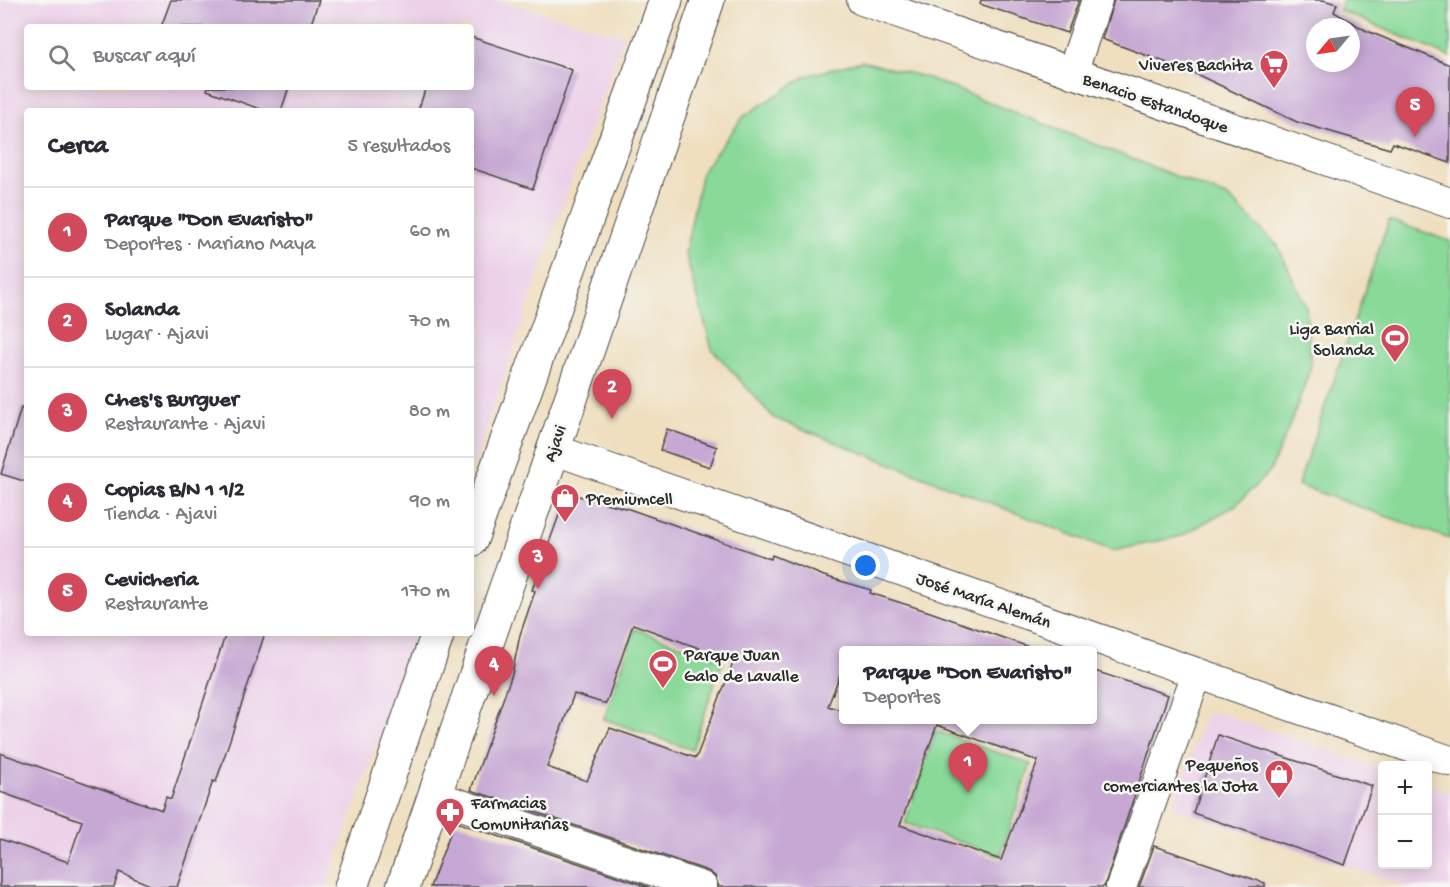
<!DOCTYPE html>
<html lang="es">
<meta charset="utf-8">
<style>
body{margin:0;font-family:"Gochi Hand",sans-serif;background:#f7f7f7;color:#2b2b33}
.controls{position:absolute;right:18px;bottom:18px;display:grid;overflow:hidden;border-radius:6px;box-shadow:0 3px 15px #0003}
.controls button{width:54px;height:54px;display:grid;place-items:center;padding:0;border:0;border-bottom:2px solid #e1e1e2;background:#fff;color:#2b2b33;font:30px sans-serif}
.compass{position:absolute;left:1306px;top:18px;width:54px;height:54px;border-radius:50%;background:#fff;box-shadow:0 3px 15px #0003;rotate:241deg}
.you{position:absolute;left:866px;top:566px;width:21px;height:21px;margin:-15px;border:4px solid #fff;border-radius:50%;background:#1a73e8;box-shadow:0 0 0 9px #1a73e833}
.badge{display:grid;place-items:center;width:39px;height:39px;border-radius:50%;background:#d1495b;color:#fff;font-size:20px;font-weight:700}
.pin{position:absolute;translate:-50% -50px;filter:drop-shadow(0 2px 3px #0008)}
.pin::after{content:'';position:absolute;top:32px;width:21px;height:18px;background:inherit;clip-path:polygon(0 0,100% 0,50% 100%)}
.popup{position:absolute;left:839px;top:646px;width:258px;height:78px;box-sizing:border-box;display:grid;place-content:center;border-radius:6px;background:#fff;filter:drop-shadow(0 2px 4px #0005);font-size:20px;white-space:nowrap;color:#7c7c81}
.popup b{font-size:22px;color:#2b2b33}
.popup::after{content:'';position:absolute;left:50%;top:100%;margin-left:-12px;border:12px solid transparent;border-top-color:#fff}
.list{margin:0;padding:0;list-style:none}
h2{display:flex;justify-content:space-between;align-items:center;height:78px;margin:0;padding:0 24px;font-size:26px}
h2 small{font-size:20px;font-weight:400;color:#7c7c81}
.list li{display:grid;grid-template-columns:39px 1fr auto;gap:18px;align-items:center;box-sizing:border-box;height:90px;padding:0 24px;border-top:2px solid #e1e1e2}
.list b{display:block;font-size:22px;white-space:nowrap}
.list p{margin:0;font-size:20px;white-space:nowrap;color:#7c7c81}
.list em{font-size:20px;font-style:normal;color:#7c7c81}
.icon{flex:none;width:33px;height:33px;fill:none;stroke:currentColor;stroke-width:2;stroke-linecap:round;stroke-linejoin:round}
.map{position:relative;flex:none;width:1450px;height:887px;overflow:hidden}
.search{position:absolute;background:#fff;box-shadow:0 3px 15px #0003;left:24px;top:24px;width:450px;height:66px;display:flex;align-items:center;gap:15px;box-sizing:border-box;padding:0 21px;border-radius:6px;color:#7c7c81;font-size:22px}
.panel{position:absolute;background:#fff;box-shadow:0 3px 15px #0003;left:24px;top:108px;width:450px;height:528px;border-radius:6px}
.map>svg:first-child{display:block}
</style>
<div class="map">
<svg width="1450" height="887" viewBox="0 0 1450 887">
<rect width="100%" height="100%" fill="#f6f6f2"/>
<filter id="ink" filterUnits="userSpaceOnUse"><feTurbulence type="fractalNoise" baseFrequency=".0167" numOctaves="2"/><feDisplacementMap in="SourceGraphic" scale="12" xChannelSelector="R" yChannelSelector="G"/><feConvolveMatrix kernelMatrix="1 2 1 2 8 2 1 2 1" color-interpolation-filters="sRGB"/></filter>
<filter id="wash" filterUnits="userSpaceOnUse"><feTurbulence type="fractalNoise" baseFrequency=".008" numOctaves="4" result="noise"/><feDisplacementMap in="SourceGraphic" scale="24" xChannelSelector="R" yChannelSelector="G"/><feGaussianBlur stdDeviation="1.35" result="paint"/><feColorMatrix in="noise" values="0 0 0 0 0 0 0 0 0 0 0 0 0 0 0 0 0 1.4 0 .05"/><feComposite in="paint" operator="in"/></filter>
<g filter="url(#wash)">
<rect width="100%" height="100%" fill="#efdfbf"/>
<g fill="#edd1e9" fill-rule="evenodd">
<path d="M 0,0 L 495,0 L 624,36 L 558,218 L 471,473 L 471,111 L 27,111 L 27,633 L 416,633 L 326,887 L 0,887 ZM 27,27 L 471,27 L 471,87 L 27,87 Z"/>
<polygon points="1215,712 1382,769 1382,864 1428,864 1428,785 1450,792 1450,887 1409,887 1173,807 1205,717 1209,713"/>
</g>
<g fill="#89d999" stroke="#5a8262" stroke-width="1.5">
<polygon points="1343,0 1450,0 1450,57 1339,10"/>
<polygon points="862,61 928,78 1228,197 1278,246 1306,307 1311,366 1294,415 1270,471 1236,505 1181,536 1113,551 774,418 712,349 685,253 702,171 744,116 806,76"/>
<polygon points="1389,220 1450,241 1450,539 1298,485"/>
<polygon points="635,629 723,660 692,750 604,719"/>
<polygon points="936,731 1031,764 1000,856 905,823"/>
</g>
<g id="blocks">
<g fill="#c7a8d4" fill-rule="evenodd">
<polygon points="171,0 319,0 310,27 161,27"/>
<polygon points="981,0 1079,0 1067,33 980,4"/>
<path d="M 1114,0 L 1323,0 L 1337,4 L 1334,12 L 1365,30 L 1450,65 L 1450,163 L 1393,143 L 1390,149 L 1297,122 L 1194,73 L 1102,39 ZM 1315,27 L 1351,27 L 1351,63 L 1315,63 Z"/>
<polygon points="471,37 572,70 533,189 471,168 471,111 418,111 426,87 471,87"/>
<polygon points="208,87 289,87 281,111 266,111 207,90"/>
<polygon points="21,408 27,409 27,482 1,474"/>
<polygon points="667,429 717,447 710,467 660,450"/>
<path d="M 567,493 L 629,509 L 771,559 L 772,555 L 824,576 L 871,590 L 870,593 L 930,612 L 1029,647 L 1028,651 L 843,651 L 843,667 L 828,706 L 843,711 L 843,720 L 1092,720 L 1092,670 L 1168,695 L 1104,887 L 719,887 L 715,876 L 708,871 L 471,790 L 512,674 L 520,635 L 535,591 L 532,590 ZM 633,624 L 734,661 L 696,758 L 610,728 L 587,781 L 547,767 L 574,694 L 606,704 ZM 937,725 L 1038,761 L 1001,860 L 900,825 Z"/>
<polygon points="226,633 265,633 216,782 213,781 177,887 155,887 119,872 114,887 0,887 0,839 68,862 82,821 0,792 0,753 162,810 166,797 171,799"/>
<polygon points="1218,735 1372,786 1345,865 1193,813"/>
<polygon points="454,823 459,823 649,887 430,887"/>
<polygon points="1154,846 1265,883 1265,887 1139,887"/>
</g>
</g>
</g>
<g filter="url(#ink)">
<use href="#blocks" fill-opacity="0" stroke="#484641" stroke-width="1.5"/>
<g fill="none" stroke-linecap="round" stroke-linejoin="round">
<g stroke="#484641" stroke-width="32">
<g id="minor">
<polyline points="862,0 1450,203"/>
<polyline points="1072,73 1097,0"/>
<polyline points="552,449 1450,761"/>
<polyline points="435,796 702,887"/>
<polyline points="1121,887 1197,673"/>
</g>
</g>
<g stroke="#484641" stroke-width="35">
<g id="tertiary">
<polyline points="471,540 666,0"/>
<polyline points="351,887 438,633"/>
<polyline points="403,887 708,0"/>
</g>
</g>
<use href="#minor" stroke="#fff" stroke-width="30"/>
<use href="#tertiary" stroke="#fff" stroke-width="33"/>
</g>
</g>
<defs>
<g id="supermarket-pin" transform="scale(1.5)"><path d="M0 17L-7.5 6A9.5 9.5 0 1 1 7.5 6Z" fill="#d1495b" stroke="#f6f6f2"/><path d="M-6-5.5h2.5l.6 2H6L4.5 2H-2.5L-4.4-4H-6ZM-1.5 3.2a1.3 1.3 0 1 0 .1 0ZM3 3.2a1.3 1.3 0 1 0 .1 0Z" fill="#fff"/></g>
<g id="stadium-pin" transform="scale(1.5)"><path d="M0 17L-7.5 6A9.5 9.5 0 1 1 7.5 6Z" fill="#d1495b" stroke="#f6f6f2"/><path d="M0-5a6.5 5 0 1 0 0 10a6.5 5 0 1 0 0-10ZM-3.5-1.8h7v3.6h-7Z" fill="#fff"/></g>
<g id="shop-pin" transform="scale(1.5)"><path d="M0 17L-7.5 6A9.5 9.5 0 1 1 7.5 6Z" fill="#d1495b" stroke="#f6f6f2"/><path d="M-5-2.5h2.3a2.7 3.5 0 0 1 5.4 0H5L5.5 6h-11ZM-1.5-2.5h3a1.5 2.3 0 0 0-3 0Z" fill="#fff"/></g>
<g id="pharmacy-pin" transform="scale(1.5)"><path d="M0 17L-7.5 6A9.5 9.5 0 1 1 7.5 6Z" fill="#d1495b" stroke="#f6f6f2"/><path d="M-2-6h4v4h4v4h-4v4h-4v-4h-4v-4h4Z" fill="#fff"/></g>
</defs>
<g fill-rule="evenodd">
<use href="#supermarket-pin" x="1274" y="64"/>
<use href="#stadium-pin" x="1395" y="338"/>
<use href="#shop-pin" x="565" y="498"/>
<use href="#stadium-pin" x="663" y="664"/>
<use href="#shop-pin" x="1279" y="774"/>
<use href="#pharmacy-pin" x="450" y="812"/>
</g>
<g text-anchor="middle" stroke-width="5" stroke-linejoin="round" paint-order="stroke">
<g font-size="18" fill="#2b2b2b" stroke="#f6f6f2" text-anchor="end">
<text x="1253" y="70">Viveres Bachita</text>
<text x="1374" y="334">Liga Barrial<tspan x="1374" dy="21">Solanda</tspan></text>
<text x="586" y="504" text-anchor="start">Premiumcell</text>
<text x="684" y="660" text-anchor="start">Parque Juan<tspan x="684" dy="21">Galo de Lavalle</tspan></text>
<text x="1258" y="770">Pequeños<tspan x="1258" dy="21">comerciantes la Jota</tspan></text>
<text x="471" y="808" text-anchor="start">Farmacias<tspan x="471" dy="21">Comunitarias</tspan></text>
</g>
<g font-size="18" fill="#2b2b2b" stroke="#f6f6f2">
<text transform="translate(1156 102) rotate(19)" y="6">Benacio Estandoque</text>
<text transform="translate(554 443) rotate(-71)" y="6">Ajavi</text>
<text transform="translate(984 599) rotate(19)" y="6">José María Alemán</text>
</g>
</g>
</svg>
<div class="controls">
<button>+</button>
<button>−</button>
</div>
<svg class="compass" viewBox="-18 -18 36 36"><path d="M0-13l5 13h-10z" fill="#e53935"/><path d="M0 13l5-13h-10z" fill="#7c7c81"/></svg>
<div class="you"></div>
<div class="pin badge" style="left:968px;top:793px">1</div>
<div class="popup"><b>Parque &quot;Don Evaristo&quot;</b>Deportes</div>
<div class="pin badge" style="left:612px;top:419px">2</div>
<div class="pin badge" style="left:538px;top:589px">3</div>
<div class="pin badge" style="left:494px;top:696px">4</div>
<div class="pin badge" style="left:1415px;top:137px">5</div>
<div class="search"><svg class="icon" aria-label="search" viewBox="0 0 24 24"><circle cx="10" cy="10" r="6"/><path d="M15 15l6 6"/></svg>Buscar aquí</div>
<section class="panel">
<h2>Cerca<small>5 resultados</small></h2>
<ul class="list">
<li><span class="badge">1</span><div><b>Parque &quot;Don Evaristo&quot;</b><p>Deportes · Mariano Maya</p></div><em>60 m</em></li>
<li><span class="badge">2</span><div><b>Solanda</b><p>Lugar · Ajavi</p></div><em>70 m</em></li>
<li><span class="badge">3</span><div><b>Ches's Burguer</b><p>Restaurante · Ajavi</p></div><em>80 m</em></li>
<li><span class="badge">4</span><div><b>Copias B/N 1 1/2</b><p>Tienda · Ajavi</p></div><em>90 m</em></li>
<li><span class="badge">5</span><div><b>Cevicheria</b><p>Restaurante</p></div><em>170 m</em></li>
</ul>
</section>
</div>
